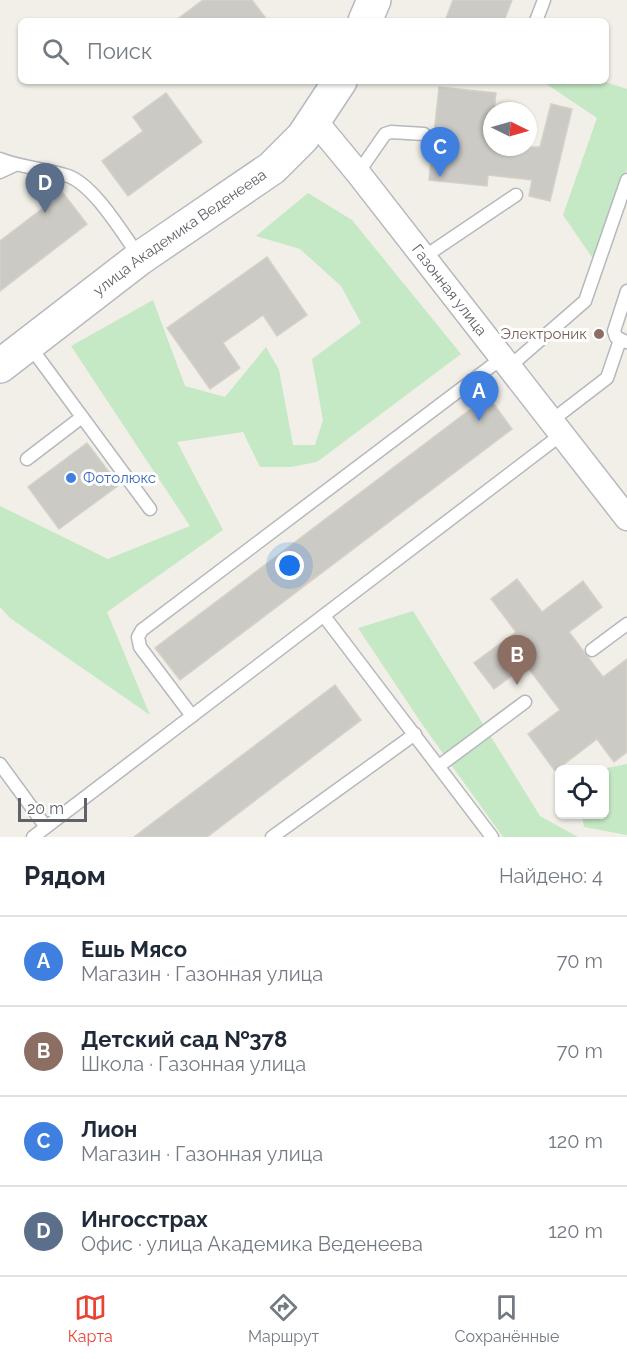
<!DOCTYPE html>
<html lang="ru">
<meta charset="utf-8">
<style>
body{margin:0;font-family:Raleway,sans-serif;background:#f2f2f3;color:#1f2937}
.controls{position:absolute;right:18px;bottom:18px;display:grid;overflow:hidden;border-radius:9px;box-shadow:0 2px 4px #0004}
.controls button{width:54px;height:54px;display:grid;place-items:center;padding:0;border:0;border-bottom:2px solid #e0e1e3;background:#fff;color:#1f2937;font:30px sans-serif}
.compass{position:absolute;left:483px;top:102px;width:54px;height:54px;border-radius:50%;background:#fff;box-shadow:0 2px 4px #0004;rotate:95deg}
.scale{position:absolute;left:18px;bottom:15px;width:69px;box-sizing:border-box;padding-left:6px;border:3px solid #5f6368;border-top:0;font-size:16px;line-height:21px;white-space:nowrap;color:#5f6368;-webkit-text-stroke:4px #fff;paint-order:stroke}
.you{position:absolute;left:290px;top:566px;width:21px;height:21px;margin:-15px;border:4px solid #fff;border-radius:50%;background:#1a73e8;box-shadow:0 0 0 9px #1a73e833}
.badge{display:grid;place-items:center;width:39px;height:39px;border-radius:50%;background:#ea4335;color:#fff;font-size:20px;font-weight:700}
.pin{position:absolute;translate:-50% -50px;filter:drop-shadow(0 2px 3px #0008)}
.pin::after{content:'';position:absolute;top:32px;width:21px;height:18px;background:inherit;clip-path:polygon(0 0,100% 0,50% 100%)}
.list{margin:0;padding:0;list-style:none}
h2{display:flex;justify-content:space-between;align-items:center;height:78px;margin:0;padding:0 24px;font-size:26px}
h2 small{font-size:20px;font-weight:400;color:#747a83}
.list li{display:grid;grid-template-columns:39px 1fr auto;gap:18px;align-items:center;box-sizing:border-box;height:90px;padding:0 24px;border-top:2px solid #e0e1e3}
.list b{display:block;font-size:22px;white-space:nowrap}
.list p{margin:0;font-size:20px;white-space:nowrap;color:#747a83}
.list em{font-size:20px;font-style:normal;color:#747a83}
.icon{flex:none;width:33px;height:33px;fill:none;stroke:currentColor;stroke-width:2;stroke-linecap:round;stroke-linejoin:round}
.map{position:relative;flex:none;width:627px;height:837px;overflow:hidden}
.search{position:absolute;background:#fff;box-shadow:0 2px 4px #0004;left:18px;right:18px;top:18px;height:66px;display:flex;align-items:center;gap:15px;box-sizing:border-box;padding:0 21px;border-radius:9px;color:#747a83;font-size:22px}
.sheet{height:438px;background:#fff}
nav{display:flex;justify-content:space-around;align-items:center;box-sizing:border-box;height:84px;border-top:2px solid #e0e1e3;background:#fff;font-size:16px;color:#747a83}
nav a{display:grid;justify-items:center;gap:3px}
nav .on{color:#ea4335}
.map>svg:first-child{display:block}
</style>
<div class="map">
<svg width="627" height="837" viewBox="0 0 627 837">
<rect width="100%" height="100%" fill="#f1efe8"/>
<g fill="#c5e8c5">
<polygon points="542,81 602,81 627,89 627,169 619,201 598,266 563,215 597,118"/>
<polygon points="308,193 352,220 461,354 317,462 291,467 260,467 243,432 177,442 223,530 107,612 150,715 10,618 0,607 0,506 108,559 190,526 71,346 153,300 185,386 225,397 266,347 279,370 293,445 315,445 323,420 312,359 361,323 341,286 300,249 256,236"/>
<polygon points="413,611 540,816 578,837 503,837 422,724 358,628"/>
<polygon points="627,764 627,835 584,827 582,815 604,814 604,770 602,769"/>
</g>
<g fill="#cccac5" stroke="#d6d1c6" stroke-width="1.5">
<polygon points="203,0 252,0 268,21 175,21"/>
<polygon points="453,0 512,0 504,21 445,21"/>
<polygon points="439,87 496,93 494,111 492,111 492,147 540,147 551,104 572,109 550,201 529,196 532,180 488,175 487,186 429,180"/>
<polygon points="166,93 202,142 128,196 102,161 143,131 133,117"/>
<polygon points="63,193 87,224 0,291 0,241"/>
<polygon points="267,257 307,315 277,336 263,315 223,343 240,368 210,389 167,328"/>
<polygon points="488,396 512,429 180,680 155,648"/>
<polygon points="87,443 119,485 59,529 28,487"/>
<polygon points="517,579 542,612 583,581 602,607 569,632 603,677 627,659 627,752 614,762 597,739 555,771 528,734 560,710 526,665 494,689 474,663 516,632 491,599"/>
<polygon points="335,685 361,720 207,837 134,837"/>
</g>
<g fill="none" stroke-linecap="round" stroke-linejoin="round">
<g stroke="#b5b8bc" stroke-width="15">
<g id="lane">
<polyline points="536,21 544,0"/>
<path d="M 0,159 C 22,168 45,168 68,176 C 94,185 122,233 139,256"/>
<polyline points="0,172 15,165"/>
<polyline points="358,173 385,134 391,132 424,134"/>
<polyline points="424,257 516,195"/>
<polyline points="626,342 616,337 614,331 627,291"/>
<polyline points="29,345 150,509"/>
<polyline points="509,367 585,301 627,180"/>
<polyline points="551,421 607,378 620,340"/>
<polyline points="27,459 82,417"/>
<polyline points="324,616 492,837"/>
<polyline points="592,650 627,624"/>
<polyline points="192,716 140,647 138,637 142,630 502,358"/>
<polyline points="0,764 46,827"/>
<polyline points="439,766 525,702"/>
<polyline points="33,837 562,434"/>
<polyline points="272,837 415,734"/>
</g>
</g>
<g stroke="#b5b8bc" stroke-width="27">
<g id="street">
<path id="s1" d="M 315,121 L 358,173 L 627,518"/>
</g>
</g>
<g stroke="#b6babf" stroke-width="36">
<g id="secondary">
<polyline points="365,21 374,0"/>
<path id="s2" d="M 0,366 L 140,258 L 272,168 L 303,137 L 340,81"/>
</g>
</g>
<use href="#lane" stroke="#fff" stroke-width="12"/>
<use href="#street" stroke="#fff" stroke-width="24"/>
<use href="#secondary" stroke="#fff" stroke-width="33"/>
</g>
<circle fill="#8d6e63" stroke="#fff" stroke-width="2" cx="599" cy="334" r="6"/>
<circle fill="#3f7fe0" stroke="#fff" stroke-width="2" cx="71" cy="478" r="6"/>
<g text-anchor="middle" stroke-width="6" stroke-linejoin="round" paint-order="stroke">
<g font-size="15" fill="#5f6368" stroke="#fff">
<text dy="5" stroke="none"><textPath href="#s2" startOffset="224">улица Академика Веденеева</textPath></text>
<text dy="5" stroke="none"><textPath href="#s1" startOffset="216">Газонная улица</textPath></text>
</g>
<g font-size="15" fill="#785e54" stroke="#fff" text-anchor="end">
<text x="587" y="339">Электроник</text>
</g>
<g font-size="15" fill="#366cbe" stroke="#fff" text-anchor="start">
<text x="83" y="483">Фотолюкс</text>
</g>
</g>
</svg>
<div class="controls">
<button><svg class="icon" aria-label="locate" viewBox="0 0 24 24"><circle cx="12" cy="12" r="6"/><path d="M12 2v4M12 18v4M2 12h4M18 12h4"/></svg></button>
</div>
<svg class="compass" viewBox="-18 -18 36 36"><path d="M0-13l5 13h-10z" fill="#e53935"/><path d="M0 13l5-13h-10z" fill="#747a83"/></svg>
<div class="scale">20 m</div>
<div class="you"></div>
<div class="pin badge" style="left:479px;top:421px;background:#3f7fe0">A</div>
<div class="pin badge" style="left:517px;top:685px;background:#8d6e63">B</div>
<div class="pin badge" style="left:440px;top:177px;background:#3f7fe0">C</div>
<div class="pin badge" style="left:45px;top:213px;background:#5c6f8a">D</div>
<div class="search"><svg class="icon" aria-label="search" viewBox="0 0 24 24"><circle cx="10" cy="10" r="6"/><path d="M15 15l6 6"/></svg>Поиск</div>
</div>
<section class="sheet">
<h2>Рядом<small>Найдено: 4</small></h2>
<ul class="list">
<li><span class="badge" style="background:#3f7fe0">A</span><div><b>Ешь Мясо</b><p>Магазин · Газонная улица</p></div><em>70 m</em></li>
<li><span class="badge" style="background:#8d6e63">B</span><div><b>Детский сад №378</b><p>Школа · Газонная улица</p></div><em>70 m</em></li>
<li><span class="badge" style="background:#3f7fe0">C</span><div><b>Лион</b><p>Магазин · Газонная улица</p></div><em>120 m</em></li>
<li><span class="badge" style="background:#5c6f8a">D</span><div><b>Ингосстрах</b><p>Офис · улица Академика Веденеева</p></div><em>120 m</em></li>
</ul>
</section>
<nav>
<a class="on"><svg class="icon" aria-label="map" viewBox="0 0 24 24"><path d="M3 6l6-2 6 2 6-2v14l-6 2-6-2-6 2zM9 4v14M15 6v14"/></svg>Карта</a>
<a><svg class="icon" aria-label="directions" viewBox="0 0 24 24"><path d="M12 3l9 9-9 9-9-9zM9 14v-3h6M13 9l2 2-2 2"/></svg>Маршрут</a>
<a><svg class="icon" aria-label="saved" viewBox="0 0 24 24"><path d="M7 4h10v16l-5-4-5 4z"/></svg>Сохранённые</a>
</nav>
